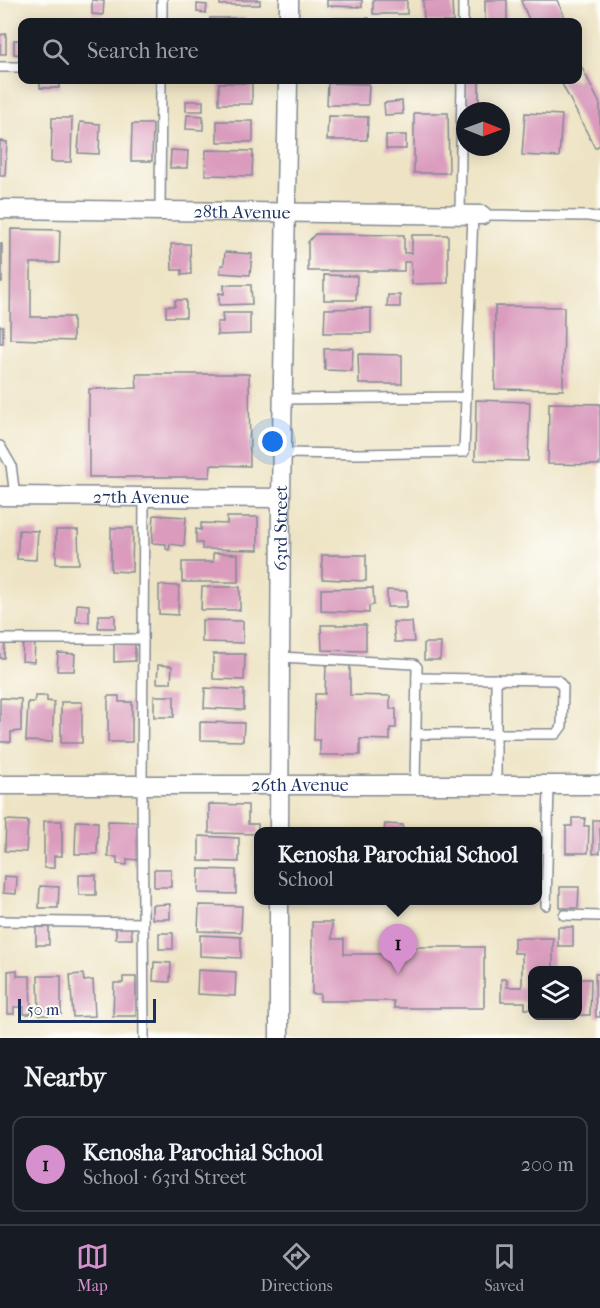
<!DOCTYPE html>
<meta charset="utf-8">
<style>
body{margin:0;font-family:"IM FELL French Canon",serif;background:#242831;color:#f1f3f6}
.controls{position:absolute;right:18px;bottom:18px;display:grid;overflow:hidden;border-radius:12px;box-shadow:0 3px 15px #0003}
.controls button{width:54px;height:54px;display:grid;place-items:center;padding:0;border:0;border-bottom:2px solid #363941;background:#171b24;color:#f1f3f6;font:30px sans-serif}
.compass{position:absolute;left:456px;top:102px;width:54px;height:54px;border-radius:50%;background:#171b24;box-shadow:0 3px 15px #0003;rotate:91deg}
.scale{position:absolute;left:18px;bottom:15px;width:138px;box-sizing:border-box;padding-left:6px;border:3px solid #1b2f5e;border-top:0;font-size:16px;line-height:21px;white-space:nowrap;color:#1b2f5e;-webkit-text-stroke:4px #fdfcf7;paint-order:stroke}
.you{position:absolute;left:273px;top:442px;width:21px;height:21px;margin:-15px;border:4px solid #fff;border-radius:50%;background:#1a73e8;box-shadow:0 0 0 9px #1a73e833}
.badge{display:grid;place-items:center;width:39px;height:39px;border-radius:50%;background:#d690ce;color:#111;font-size:20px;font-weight:700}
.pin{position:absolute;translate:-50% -50px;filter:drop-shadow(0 2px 3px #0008)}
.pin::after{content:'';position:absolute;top:32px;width:21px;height:18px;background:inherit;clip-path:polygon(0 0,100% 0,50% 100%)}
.popup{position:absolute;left:254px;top:827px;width:288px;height:78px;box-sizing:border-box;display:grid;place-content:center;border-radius:12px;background:#171b24;filter:drop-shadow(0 2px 4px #0005);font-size:20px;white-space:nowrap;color:#9ea1a6}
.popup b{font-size:22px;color:#f1f3f6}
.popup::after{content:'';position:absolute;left:50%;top:100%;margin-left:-12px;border:12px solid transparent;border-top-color:#171b24}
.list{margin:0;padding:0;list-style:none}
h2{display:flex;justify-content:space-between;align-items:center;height:78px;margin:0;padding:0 24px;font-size:26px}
h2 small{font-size:20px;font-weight:400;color:#9ea1a6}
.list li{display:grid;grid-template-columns:39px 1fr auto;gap:18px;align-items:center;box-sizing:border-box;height:96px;margin:0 12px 12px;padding:0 12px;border:2px solid #363941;border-radius:12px}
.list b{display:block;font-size:22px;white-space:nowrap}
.list p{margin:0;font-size:20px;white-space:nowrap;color:#9ea1a6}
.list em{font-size:20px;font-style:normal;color:#9ea1a6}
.icon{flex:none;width:33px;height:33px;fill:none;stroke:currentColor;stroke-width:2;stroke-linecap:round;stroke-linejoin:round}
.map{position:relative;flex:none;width:600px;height:1038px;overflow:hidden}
.search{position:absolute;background:#171b24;box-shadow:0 3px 15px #0003;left:18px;right:18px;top:18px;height:66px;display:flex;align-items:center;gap:15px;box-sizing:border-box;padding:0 21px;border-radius:12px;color:#9ea1a6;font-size:22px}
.sheet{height:186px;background:#171b24}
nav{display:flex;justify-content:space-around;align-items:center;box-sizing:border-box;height:84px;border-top:2px solid #363941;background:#171b24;font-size:16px;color:#9ea1a6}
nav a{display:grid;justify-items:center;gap:3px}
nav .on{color:#d690ce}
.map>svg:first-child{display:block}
</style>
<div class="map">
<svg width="600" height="1038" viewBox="0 0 600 1038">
<rect width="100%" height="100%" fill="#fdfcf7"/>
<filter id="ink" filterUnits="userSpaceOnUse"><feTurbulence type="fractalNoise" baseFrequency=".0167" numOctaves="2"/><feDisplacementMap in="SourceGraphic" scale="12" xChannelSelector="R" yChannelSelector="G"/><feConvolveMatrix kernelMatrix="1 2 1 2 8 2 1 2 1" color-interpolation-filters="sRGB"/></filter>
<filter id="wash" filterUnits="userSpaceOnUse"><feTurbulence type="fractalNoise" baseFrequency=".008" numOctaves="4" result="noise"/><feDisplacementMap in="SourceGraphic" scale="24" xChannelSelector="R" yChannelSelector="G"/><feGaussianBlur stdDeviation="1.35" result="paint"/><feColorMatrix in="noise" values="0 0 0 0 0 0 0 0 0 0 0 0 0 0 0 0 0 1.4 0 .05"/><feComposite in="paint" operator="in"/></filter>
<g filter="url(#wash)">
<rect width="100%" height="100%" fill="#eee4c5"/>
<g id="blocks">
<g fill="#da9bbd">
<polygon points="92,0 104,1 103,15 92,14"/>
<rect x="220" y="0" width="40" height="5"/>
<polygon points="327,0 362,0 362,7 327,6"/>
<rect x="373" y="0" width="34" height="14"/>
<polygon points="423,0 452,0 453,22 424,22"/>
<rect x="485" y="0" width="22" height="22"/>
<polygon points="524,0 557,0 567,22 530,22 521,1"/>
<polygon points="197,4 207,5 206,13 197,12"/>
<rect x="210" y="18" width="36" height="4"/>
<rect x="329" y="18" width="40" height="4"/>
<polygon points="6,34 6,54 0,54 0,35"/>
<polygon points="14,40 22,40 22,55 14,54"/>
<polygon points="581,66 600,104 600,145 595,148 560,80 578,80 578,68"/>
<rect x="40" y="80" width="19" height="8"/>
<polygon points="467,80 479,80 479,110 466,109"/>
<rect x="219" y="83" width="33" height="21"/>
<polygon points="328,83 369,84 368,105 327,105"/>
<rect x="186" y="101" width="17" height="10"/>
<polygon points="402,101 403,114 385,115 384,103"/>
<polygon points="414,113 448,113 449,173 414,173"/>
<polygon points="525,113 562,115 559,157 522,155"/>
<polygon points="187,115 203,116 203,130 186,129"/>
<polygon points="328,116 368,117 367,140 327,140"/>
<polygon points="52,118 72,118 71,162 51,162"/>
<rect x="217" y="121" width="36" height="21"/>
<polygon points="80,122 100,124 99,154 78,153"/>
<polygon points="132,124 153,124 152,161 131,161"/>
<rect x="386" y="135" width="20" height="14"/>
<polygon points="0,141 7,142 5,176 0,176"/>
<polygon points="171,150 188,151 187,168 170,168"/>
<polygon points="206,150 253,151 252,176 205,175"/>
<polygon points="11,229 60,230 59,263 31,263 31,317 73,317 73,341 10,339"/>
<polygon points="315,234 404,235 404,253 412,253 412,235 448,235 448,283 412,284 411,262 404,262 404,271 308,271 308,242"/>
<rect x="0" y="244" width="2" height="38"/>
<polygon points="171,244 190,244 191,274 182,275 182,270 172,270"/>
<polygon points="225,252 252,254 250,275 220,273 221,265 224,265"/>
<polygon points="324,275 357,276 356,300 324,300"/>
<polygon points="224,285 251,285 252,304 219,305 219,293 224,294"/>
<polygon points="388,295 400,295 400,307 387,307"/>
<polygon points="175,300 186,300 186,317 166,317 166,306 175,306"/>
<polygon points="495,306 564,307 563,390 495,389"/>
<polygon points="371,308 371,333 324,333 325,309"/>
<polygon points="222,313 250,313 250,334 217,335 217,322 223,322"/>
<rect x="0" y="326" width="3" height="17"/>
<polygon points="353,348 352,371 325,370 324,349"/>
<polygon points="358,354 402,355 402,384 359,384"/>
<polygon points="136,374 249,374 250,466 211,465 210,477 89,477 89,389 137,388"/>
<polygon points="476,400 530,402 528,461 475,460"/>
<polygon points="549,403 600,404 600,465 548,464"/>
<polygon points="154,515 186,517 184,546 170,544 169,550 166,549 166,544 152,543"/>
<polygon points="227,517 258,517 258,550 202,549 202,543 196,543 196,529 201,530 201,523 227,524"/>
<polygon points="111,528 133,528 132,572 111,571"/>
<polygon points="19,530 38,531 36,560 17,559"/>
<polygon points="56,530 78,530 79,564 56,564"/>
<polygon points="213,553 238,554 238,582 182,582 182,562 213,562"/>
<polygon points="322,555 366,555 366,581 322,579"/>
<polygon points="159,585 179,586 178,615 159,614"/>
<polygon points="202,587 240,587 240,610 201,610"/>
<polygon points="373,588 374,605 369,606 369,613 321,611 321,589"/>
<polygon points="387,590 407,591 407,607 387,607"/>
<polygon points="77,604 89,605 89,622 76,622"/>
<polygon points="99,615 115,615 115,628 98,628"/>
<polygon points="202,620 243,621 243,643 202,642"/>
<polygon points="393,622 412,622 414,642 395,642"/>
<polygon points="321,625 366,625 366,651 322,650"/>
<polygon points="23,641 35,642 34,662 22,661"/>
<polygon points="0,642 5,642 4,658 0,658"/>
<polygon points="424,643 441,643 440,660 424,660"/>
<polygon points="114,644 135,644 135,661 114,662"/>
<polygon points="58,653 75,654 74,671 57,671"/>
<polygon points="213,654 245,654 244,680 213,679"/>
<polygon points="158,665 172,666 171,683 157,683"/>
<polygon points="326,665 350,665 350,695 390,696 390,709 396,709 396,728 390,728 390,740 360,739 360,755 320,755 320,740 314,740 315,694 325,694"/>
<polygon points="205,688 244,690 244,710 204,708"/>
<polygon points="35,696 47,696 47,701 54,702 52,742 26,741 28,702 35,702"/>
<polygon points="108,696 119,696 119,702 132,702 132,742 108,742"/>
<rect x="154" y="696" width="20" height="21"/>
<polygon points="0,698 21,699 21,731 11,732 11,742 0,742"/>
<rect x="61" y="702" width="21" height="41"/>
<polygon points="200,722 244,723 243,741 200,740"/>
<polygon points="209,804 248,805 248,824 258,824 258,834 209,833"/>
<polygon points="572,818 585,818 584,826 589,826 588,853 566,853 566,826 572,826"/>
<polygon points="6,820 28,821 26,852 5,851"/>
<polygon points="593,820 600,820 600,853 593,854"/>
<polygon points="44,821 62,821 62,856 54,856 54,868 44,868"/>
<polygon points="76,821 98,822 97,854 75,854"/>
<polygon points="108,821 139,822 138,860 127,859 127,865 117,864 117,857 108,857"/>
<polygon points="385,824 403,825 403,832 384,832"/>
<polygon points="199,836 239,838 239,862 199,861"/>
<polygon points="156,869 171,869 171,887 154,887 154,870"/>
<polygon points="199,869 236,870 236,894 198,893"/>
<rect x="79" y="875" width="17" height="20"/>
<polygon points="4,876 17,877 16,894 3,893"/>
<polygon points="40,886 59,887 58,908 39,908"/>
<polygon points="560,887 579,887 578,908 560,908"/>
<polygon points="170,904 170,919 152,919 152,905"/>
<polygon points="199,905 242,906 241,932 198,931"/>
<polygon points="312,922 332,922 332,939 344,939 344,954 394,954 394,947 484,947 484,1008 394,1008 394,1001 320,1001 320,994 312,994"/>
<polygon points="116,926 131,926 132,939 116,939"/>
<rect x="36" y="927" width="13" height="18"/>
<rect x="558" y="927" width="15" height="19"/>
<rect x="159" y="933" width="14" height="16"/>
<polygon points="200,935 241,937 241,958 200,956"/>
<polygon points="514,938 553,938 553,970 532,970 532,1009 525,1009 525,1002 501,1002 501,979 507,979 507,987 522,987 522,953 514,953"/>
<polygon points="154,962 171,963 170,982 153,981"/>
<polygon points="17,970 17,976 30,976 31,1014 24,1014 24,1007 14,1007 14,1014 8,1014 8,971"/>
<polygon points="198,970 236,972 235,996 197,994"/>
<polygon points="83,974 84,981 93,980 95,1016 73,1017 70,975"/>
<polygon points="595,974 600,974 600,1017 596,1017"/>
<polygon points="38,976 61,976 61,1015 39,1015"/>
<polygon points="123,977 136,977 136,1016 113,1016 114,983 123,983"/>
<polygon points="578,979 591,979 590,1015 578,1015"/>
</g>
</g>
</g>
<g filter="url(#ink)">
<use href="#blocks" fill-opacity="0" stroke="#848a92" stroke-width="1.5"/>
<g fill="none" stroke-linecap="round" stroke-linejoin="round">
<g stroke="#848a92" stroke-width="12">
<g id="service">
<polyline points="162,22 162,0"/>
<polyline points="463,22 463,0"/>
<polyline points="0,67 22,67"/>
<polyline points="160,211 161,80"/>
<polyline points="460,213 462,80"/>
<polyline points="482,215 589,216 600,218"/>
<polyline points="282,399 466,397 473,214"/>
<polyline points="0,446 11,465 15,496"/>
<polyline points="282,453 358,454 464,452 466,397"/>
<polyline points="144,497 142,785 144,1038"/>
<polyline points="0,639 143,639"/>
<polyline points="280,657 414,664 417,667 415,785"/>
<polyline points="416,734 556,734 562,726 563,687 557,680 417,678"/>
<polyline points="496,785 496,679"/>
<polyline points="546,905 549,785"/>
<polyline points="564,915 600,916"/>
<polyline points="0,921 143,923"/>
</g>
</g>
<g stroke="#848a92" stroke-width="21">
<g id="minor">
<polyline points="289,22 289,0"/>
<path id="s1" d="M 0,209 L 482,215"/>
<path id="s2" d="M 0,496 L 281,498"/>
<path id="s3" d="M 0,785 L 600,785"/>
<path id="s4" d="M 279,832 L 281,498 L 288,80"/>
<polyline points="279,1038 279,900"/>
</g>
</g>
<use href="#service" stroke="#fff" stroke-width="9"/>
<use href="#minor" stroke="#fff" stroke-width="18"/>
</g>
</g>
<g text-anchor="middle" stroke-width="6" stroke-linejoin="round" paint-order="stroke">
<g font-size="18" fill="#1b2f5e" stroke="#fdfcf7">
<text dy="6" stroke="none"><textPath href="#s1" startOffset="242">28th Avenue</textPath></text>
<text dy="6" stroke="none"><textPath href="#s2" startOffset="141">27th Avenue</textPath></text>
<text dy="6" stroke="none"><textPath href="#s4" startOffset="304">63rd Street</textPath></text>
<text dy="6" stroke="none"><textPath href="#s3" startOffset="300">26th Avenue</textPath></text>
</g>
</g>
</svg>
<div class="controls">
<button><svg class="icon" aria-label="layers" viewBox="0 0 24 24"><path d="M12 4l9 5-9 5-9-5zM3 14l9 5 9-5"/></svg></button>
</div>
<svg class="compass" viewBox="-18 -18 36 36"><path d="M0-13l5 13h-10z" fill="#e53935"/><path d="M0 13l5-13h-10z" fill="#9ea1a6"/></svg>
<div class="scale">50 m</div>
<div class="you"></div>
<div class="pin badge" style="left:398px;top:974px">1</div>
<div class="popup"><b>Kenosha Parochial School</b>School</div>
<div class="search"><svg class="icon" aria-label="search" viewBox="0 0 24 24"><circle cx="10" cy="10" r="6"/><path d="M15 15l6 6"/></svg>Search here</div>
</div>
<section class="sheet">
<h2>Nearby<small></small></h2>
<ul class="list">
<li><span class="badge">1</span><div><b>Kenosha Parochial School</b><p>School · 63rd Street</p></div><em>200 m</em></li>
</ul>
</section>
<nav>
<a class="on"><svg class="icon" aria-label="map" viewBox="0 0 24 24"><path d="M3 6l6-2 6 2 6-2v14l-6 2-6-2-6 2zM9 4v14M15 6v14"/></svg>Map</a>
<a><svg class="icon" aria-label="directions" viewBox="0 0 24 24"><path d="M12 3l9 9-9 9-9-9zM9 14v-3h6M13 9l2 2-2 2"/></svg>Directions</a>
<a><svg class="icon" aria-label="saved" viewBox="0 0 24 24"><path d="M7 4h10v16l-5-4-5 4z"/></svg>Saved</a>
</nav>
